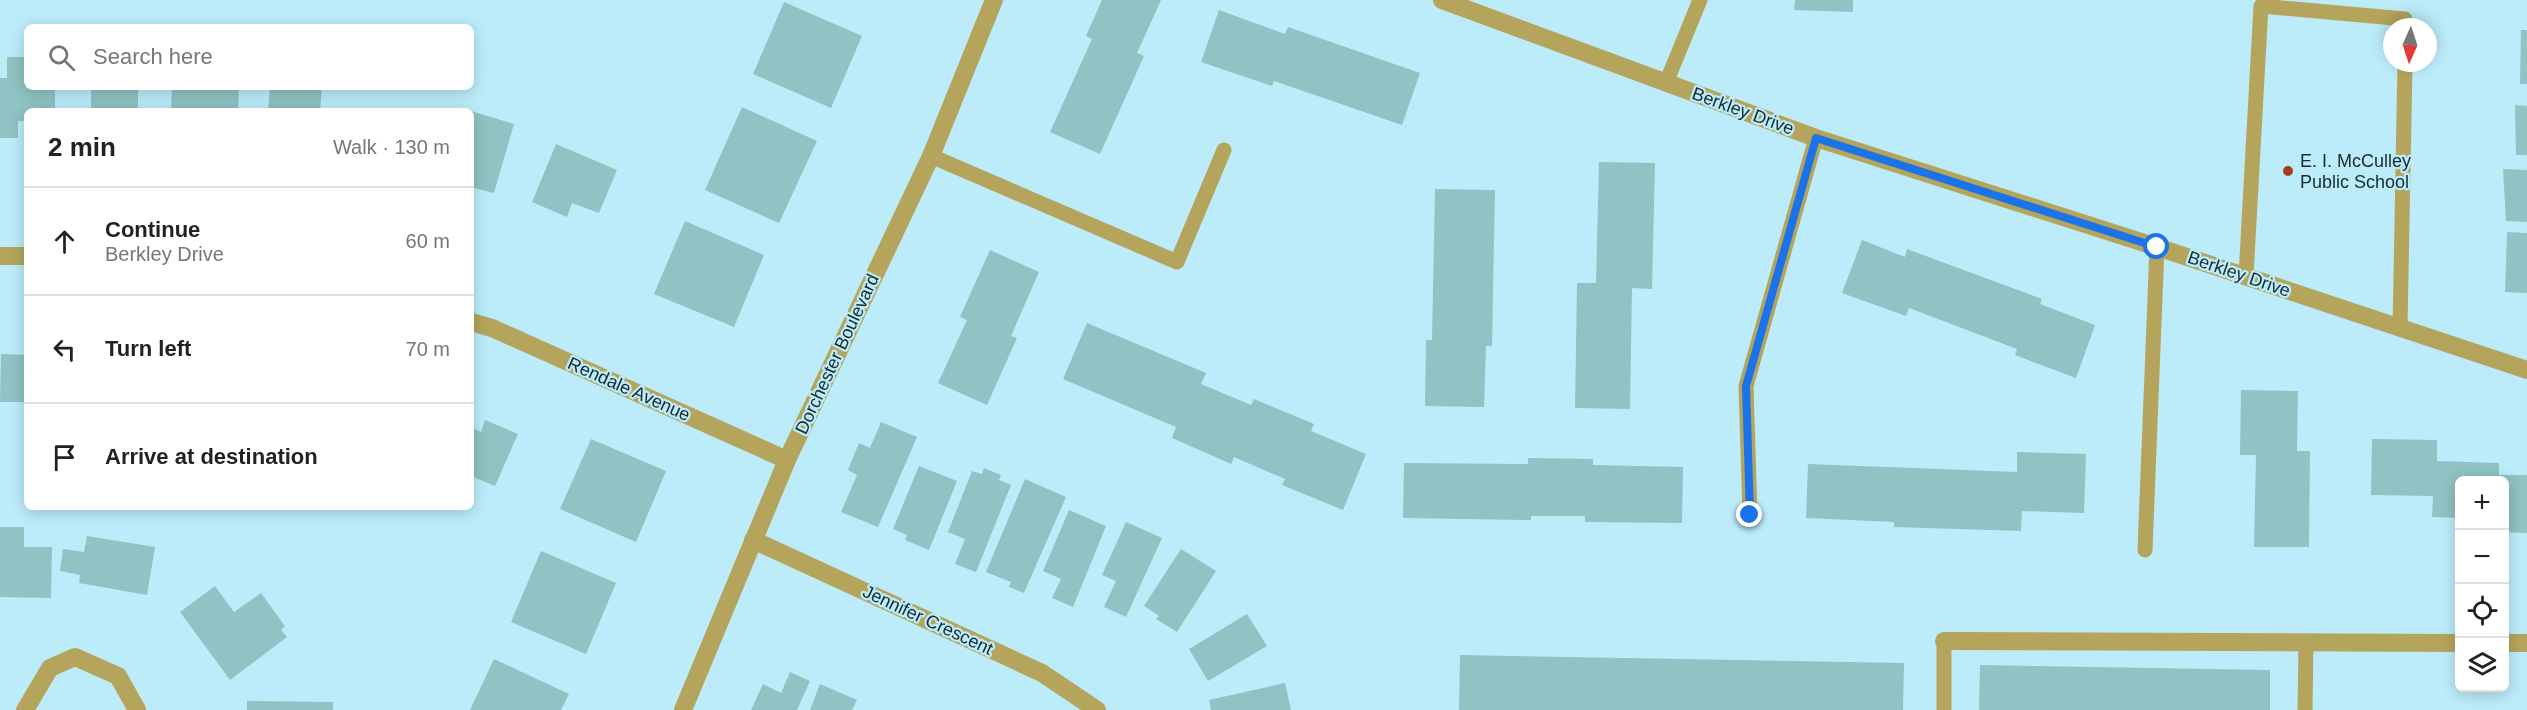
<!DOCTYPE html>
<meta charset="utf-8">
<style>
body{margin:0;font-family:Helvetica,sans-serif;background:#f2f2f2;color:#222}
.controls{position:absolute;right:18px;bottom:18px;display:grid;overflow:hidden;border-radius:9px;box-shadow:0 3px 15px #0003}
.controls button{width:54px;height:54px;display:grid;place-items:center;padding:0;border:0;border-bottom:2px solid #e0e0e0;background:#fff;color:#222;font:30px sans-serif}
.compass{position:absolute;left:2383px;top:18px;width:54px;height:54px;border-radius:50%;background:#fff;box-shadow:0 3px 15px #0003;rotate:183deg}
.stop{position:absolute;width:18px;height:18px;margin:-14px;border:4px solid #1a73e8;border-radius:50%;background:#fff}
.stop.end{background:#1a73e8;border-color:#fff;box-shadow:0 2px 6px #0008}
.list{margin:0;padding:0;list-style:none}
h2{display:flex;justify-content:space-between;align-items:center;height:78px;margin:0;padding:0 24px;font-size:26px}
h2 small{font-size:20px;font-weight:400;color:#767676}
.list li{display:grid;grid-template-columns:39px 1fr auto;gap:18px;align-items:center;box-sizing:border-box;height:108px;padding:0 24px;border-top:2px solid #e0e0e0}
.list b{display:block;font-size:22px;white-space:nowrap}
.list p{margin:0;font-size:20px;white-space:nowrap;color:#767676}
.list em{font-size:20px;font-style:normal;color:#767676}
.icon{flex:none;width:33px;height:33px;fill:none;stroke:currentColor;stroke-width:2;stroke-linecap:round;stroke-linejoin:round}
.map{position:relative;flex:none;width:2527px;height:710px;overflow:hidden}
.search{position:absolute;background:#fff;box-shadow:0 3px 15px #0003;left:24px;top:24px;width:450px;height:66px;display:flex;align-items:center;gap:15px;box-sizing:border-box;padding:0 21px;border-radius:9px;color:#767676;font-size:22px}
.panel{position:absolute;background:#fff;box-shadow:0 3px 15px #0003;left:24px;top:108px;width:450px;height:402px;border-radius:9px}
.map>svg:first-child{display:block}
</style>
<div class="map">
<svg width="2527" height="710" viewBox="0 0 2527 710">
<rect width="100%" height="100%" fill="#bcecfa"/>
<g fill="#90c3c3">
<polygon points="1102,0 1161,0 1137,53 1144,56 1100,154 1050,132 1092,39 1086,36"/>
<polygon points="1795,0 1853,0 1853,12 1794,10"/>
<polygon points="784,2 862,36 831,108 753,74"/>
<polygon points="1219,10 1285,34 1288,27 1420,73 1402,125 1274,81 1272,86 1201,62"/>
<polygon points="2521,30 2527,30 2527,84 2520,84"/>
<polygon points="7,57 27,57 27,87 55,87 55,111 27,111 27,121 18,121 18,138 0,138 0,78 7,78"/>
<rect x="91" y="87" width="47" height="24"/>
<polygon points="172,87 239,87 238,111 171,111"/>
<polygon points="270,87 322,87 320,111 268,111"/>
<polygon points="2515,105 2527,106 2527,155 2516,155"/>
<polygon points="742,107 817,141 779,223 705,190"/>
<polygon points="471,111 514,124 494,193 471,187"/>
<polygon points="556,144 617,170 599,213 572,203 567,217 532,202"/>
<polygon points="1599,162 1655,163 1652,289 1632,288 1630,409 1575,408 1577,283 1596,283"/>
<polygon points="2503,169 2527,170 2527,222 2506,221"/>
<polygon points="1435,189 1495,190 1492,346 1486,346 1484,407 1425,406 1426,340 1432,340"/>
<polygon points="685,221 764,255 734,327 654,294"/>
<polygon points="2507,232 2527,233 2527,293 2505,292"/>
<polygon points="1862,240 1905,257 1907,249 2042,299 2040,304 2095,325 2076,378 2015,355 2017,349 1909,308 1906,316 1842,293"/>
<polygon points="990,250 1039,272 1011,336 1017,338 987,405 938,383 967,320 960,317"/>
<polygon points="1087,323 1206,373 1201,384 1251,405 1254,399 1314,424 1311,431 1366,454 1343,510 1282,485 1285,479 1234,457 1231,464 1172,438 1176,427 1063,379"/>
<polygon points="1,354 27,355 27,402 0,402"/>
<polygon points="2241,390 2298,391 2297,451 2310,451 2309,547 2254,547 2256,455 2240,455"/>
<polygon points="485,420 518,434 495,486 471,476 471,427 481,432"/>
<polygon points="881,422 917,437 878,527 841,512 857,475 848,470 859,443 870,448"/>
<polygon points="591,439 666,471 636,542 560,509"/>
<polygon points="2372,439 2437,440 2437,461 2499,463 2499,475 2527,475 2527,533 2504,532 2504,480 2460,480 2460,518 2432,517 2433,496 2371,495"/>
<polygon points="2017,452 2086,454 2084,513 2022,511 2021,531 1894,527 1894,522 1806,518 1808,464 2017,472"/>
<polygon points="1528,458 1593,459 1593,465 1683,467 1682,523 1585,522 1585,516 1531,516 1531,520 1403,518 1404,463 1528,464"/>
<polygon points="919,466 957,481 929,550 905,540 907,535 893,529"/>
<polygon points="984,468 1001,475 999,480 1011,485 976,572 955,564 965,539 948,532 972,471 982,474"/>
<polygon points="1025,479 1066,497 1024,593 1009,587 1011,582 986,572"/>
<polygon points="1069,510 1106,526 1073,607 1052,598 1061,579 1043,571"/>
<polygon points="1126,522 1162,538 1126,617 1104,607 1116,581 1102,575"/>
<polygon points="0,527 24,527 24,547 52,547 51,598 0,597"/>
<polygon points="87,536 155,547 147,595 79,583 80,575 60,571 63,549 84,552"/>
<polygon points="1181,549 1216,571 1177,632 1156,619 1159,616 1144,606"/>
<polygon points="541,551 616,583 586,654 511,622"/>
<polygon points="215,586 234,612 261,593 285,626 281,630 287,637 230,680 180,612"/>
<polygon points="1247,614 1267,646 1208,681 1189,649"/>
<polygon points="1460,655 1904,663 1903,710 1459,710"/>
<polygon points="494,659 569,694 561,710 470,710"/>
<polygon points="1980,665 2270,670 2270,710 1979,710"/>
<polygon points="790,672 810,681 797,710 751,710 763,684 781,693"/>
<polygon points="1285,683 1291,710 1211,710 1209,700"/>
<polygon points="820,684 857,700 852,710 810,710"/>
<polygon points="247,701 333,702 333,710 247,710"/>
</g>
<g fill="none" stroke-linecap="round" stroke-linejoin="round">
<g stroke="#b5a55c" stroke-width="15">
<polyline points="1666,83 1700,0"/>
<polyline points="931,156 1177,262 1224,150"/>
<polyline points="2246,276 2261,6 2405,19 2405,27"/>
<polyline points="2400,329 2405,63"/>
<polyline points="1750,515 1746,386 1816,138"/>
<polyline points="2145,550 2157,247"/>
<polyline points="1944,641 1944,710"/>
<polyline points="2305,710 2306,644"/>
</g>
<g stroke="#b5a55c" stroke-width="18">
<polyline points="1442,0 1816,138 2157,247 2527,370"/>
<polyline points="0,256 27,256"/>
<polyline points="471,322 492,328 787,460"/>
<polyline points="753,540 1042,673 1097,710"/>
<polyline points="1944,641 2460,643"/>
<polyline points="2504,643 2527,643"/>
<polyline points="25,710 50,668 75,657 118,676 137,710"/>
<polyline points="683,710 787,460 931,156 994,0"/>
</g>
</g>
<g fill="none" stroke-linecap="round" stroke-linejoin="round">
<polyline stroke="#1a73e8" stroke-width="8" points="1750,515 1746,386 1816,138 2157,247"/>
</g>
<circle fill="#a53d1d" stroke="#bcecfa" stroke-width="2" cx="2288" cy="171" r="6"/>
<g text-anchor="middle" stroke-width="4.5" stroke-linejoin="round" paint-order="stroke">
<g font-size="18" fill="#172a2f" stroke="#bcecfa">
<text transform="translate(1743 111) rotate(20)" y="6">Berkley Drive</text>
<text transform="translate(2239 274) rotate(19)" y="6">Berkley Drive</text>
<text transform="translate(837 354) rotate(-65)" y="6">Dorchester Boulevard</text>
<text transform="translate(629 389) rotate(24)" y="6">Rendale Avenue</text>
<text transform="translate(928 620) rotate(25)" y="6">Jennifer Crescent</text>
</g>
<g font-size="18" fill="#172a2f" stroke="#bcecfa" text-anchor="start">
<text x="2300" y="167">E. I. McCulley<tspan x="2300" dy="21">Public School</tspan></text>
</g>
</g>
</svg>
<div class="controls">
<button>+</button>
<button>−</button>
<button><svg class="icon" aria-label="locate" viewBox="0 0 24 24"><circle cx="12" cy="12" r="6"/><path d="M12 2v4M12 18v4M2 12h4M18 12h4"/></svg></button>
<button><svg class="icon" aria-label="layers" viewBox="0 0 24 24"><path d="M12 4l9 5-9 5-9-5zM3 14l9 5 9-5"/></svg></button>
</div>
<svg class="compass" viewBox="-18 -18 36 36"><path d="M0-13l5 13h-10z" fill="#e53935"/><path d="M0 13l5-13h-10z" fill="#767676"/></svg>
<div class="stop" style="left:2157px;top:247px"></div>
<div class="stop end" style="left:1750px;top:515px"></div>
<div class="search"><svg class="icon" aria-label="search" viewBox="0 0 24 24"><circle cx="10" cy="10" r="6"/><path d="M15 15l6 6"/></svg>Search here</div>
<section class="panel">
<h2>2 min<small>Walk · 130 m</small></h2>
<ul class="list">
<li><svg class="icon" aria-label="ahead" viewBox="0 0 24 24"><path d="M12 20V5M6 11l6-6 6 6"/></svg><div><b>Continue</b><p>Berkley Drive</p></div><em>60 m</em></li>
<li><svg class="icon" aria-label="left" viewBox="0 0 24 24"><path d="M17 20v-9H6M10 6l-5 5 5 5"/></svg><div><b>Turn left</b></div><em>70 m</em></li>
<li><svg class="icon" aria-label="arrive" viewBox="0 0 24 24"><path d="M6 21V4h12l-3 4 3 4H6"/></svg><div><b>Arrive at destination</b></div></li>
</ul>
</section>
</div>
